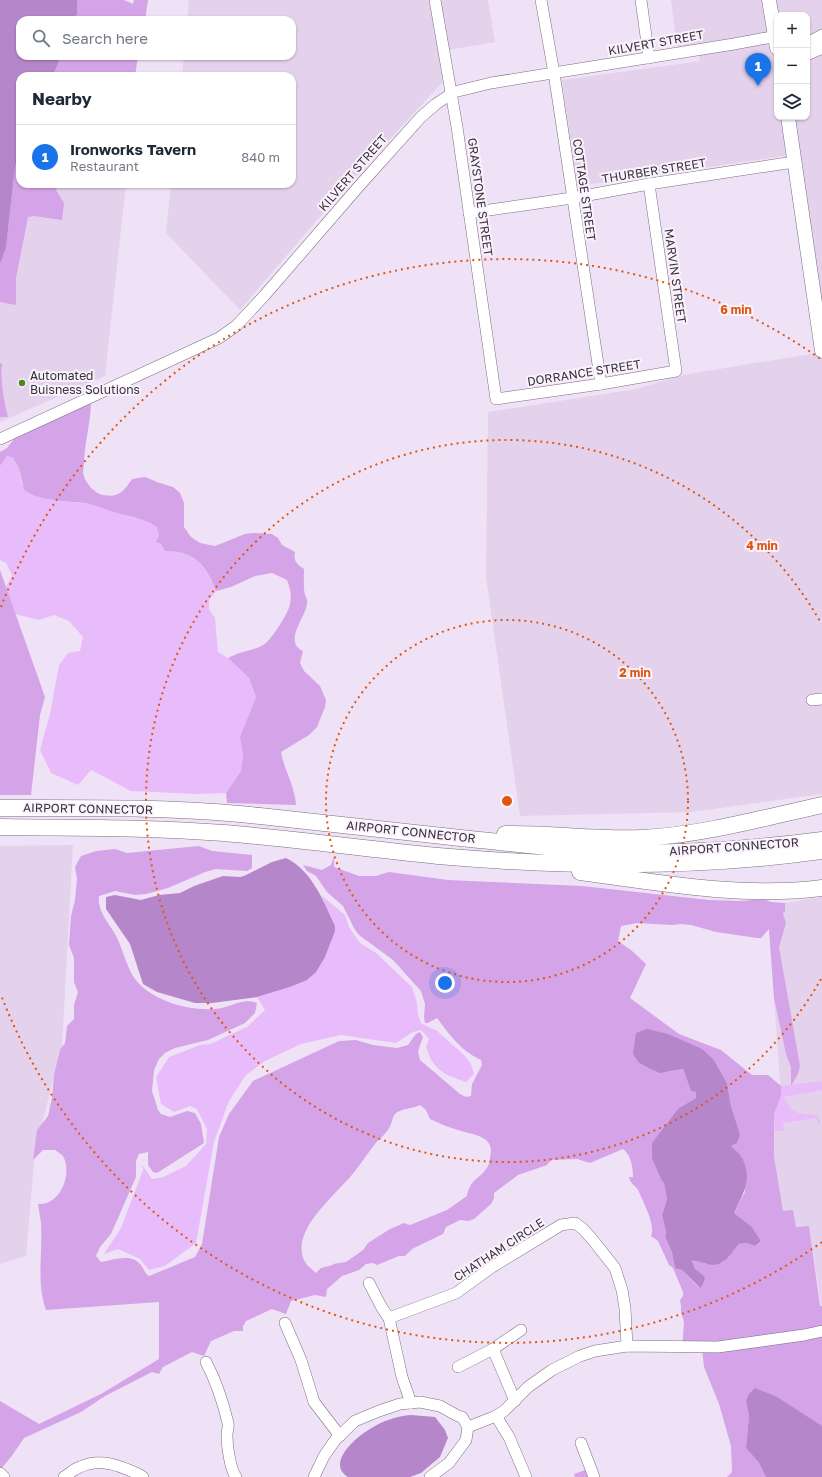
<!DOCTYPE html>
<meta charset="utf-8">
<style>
body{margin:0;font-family:"Golos Text",sans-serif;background:#f2f2f3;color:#1f2937}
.controls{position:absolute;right:12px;top:12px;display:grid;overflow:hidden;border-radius:8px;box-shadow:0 1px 3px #0004}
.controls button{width:36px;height:36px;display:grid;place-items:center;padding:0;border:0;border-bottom:1px solid #e0e1e3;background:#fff;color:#1f2937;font:20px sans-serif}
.you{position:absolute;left:445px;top:983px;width:14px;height:14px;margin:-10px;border:3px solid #fff;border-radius:50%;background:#1a73e8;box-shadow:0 0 0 6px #1a73e833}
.badge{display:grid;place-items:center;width:26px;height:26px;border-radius:50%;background:#1a73e8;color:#fff;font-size:13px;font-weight:700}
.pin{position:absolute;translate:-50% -33px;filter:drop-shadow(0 1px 2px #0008)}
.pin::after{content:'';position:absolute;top:21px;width:14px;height:12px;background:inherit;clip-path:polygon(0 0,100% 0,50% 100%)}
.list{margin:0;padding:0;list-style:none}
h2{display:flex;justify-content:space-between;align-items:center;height:52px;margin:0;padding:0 16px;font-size:17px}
h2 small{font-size:13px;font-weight:400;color:#747a83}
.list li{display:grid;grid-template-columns:26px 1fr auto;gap:12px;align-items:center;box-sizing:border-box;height:64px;padding:0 16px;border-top:1px solid #e0e1e3}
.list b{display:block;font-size:15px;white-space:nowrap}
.list p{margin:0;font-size:13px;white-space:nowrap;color:#747a83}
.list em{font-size:13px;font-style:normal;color:#747a83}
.icon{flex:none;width:22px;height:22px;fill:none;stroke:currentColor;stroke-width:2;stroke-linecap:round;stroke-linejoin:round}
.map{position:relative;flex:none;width:822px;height:1477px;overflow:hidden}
.search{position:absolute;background:#fff;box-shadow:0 1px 3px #0004;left:16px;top:16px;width:280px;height:44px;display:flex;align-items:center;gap:10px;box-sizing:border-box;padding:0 14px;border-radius:12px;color:#747a83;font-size:15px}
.panel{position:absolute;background:#fff;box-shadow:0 1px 3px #0004;left:16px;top:72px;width:280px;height:116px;border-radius:12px}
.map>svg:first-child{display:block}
</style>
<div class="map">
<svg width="822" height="1477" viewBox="0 0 822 1477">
<rect width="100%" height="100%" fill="#f0e2f6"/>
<g fill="#e4d2ec" fill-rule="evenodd">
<polygon points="189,0 488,0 495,42 448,50 450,74 335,199 240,310 166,233 171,184 292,184 292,76 182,76 184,56 292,56 292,20 187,20"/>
<path d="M 671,0 L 822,0 L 822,794 L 692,812 L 520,816 L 486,577 L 488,412 L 636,389 L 683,375 L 816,353 L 788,169 L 784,156 L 577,186 L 562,80 L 700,61 L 698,51 L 678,53 ZM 777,15 L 807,15 L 807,117 L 777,117 Z"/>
<polygon points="20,148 20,184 126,184 105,376 0,422 0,264 6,248 15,167"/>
<polygon points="73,845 62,1046 35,1151 26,1256 0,1264 0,846"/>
<polygon points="822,897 822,1306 821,1306 809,1226 795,1227 783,1211 774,1156 774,1114 781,1096 769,928 786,923 783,913 785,911 785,903"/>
</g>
<g fill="#e8bcfb">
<path d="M 7,456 L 13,458 L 19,468 L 22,485 L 50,500 L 92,504 L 116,513 L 143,520 L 158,527 L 159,535 L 156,542 L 161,544 L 165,551 C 196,551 205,566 216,591 L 209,600 L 209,609 L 215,618 L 218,652 L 228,658 L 249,678 L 256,697 L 240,737 L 243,755 L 241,771 L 226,793 L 196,794 L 131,791 L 91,770 L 78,785 L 51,773 L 40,750 L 50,714 L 59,665 L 68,653 L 80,651 L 83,637 L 69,621 L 54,615 L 39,620 L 15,614 L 6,587 L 12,575 L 6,563 L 0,560 L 0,466 Z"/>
<path d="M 321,895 L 345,915 L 349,927 L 360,943 L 376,953 L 412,987 L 417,1003 L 418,1015 L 421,1023 L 430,1028 L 436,1030 L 464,1055 L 471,1064 L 474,1074 L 466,1082 C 443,1074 434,1071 426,1047 L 429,1039 L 421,1030 L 413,1032 L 396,1043 L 341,1035 L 301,1044 L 265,1061 L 246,1075 L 229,1101 L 214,1142 L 196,1243 L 165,1266 L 149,1270 L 140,1259 L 118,1249 L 104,1254 L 121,1228 L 143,1170 L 142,1165 L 152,1179 L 163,1177 L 186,1166 L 206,1144 L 207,1129 L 197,1109 L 190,1106 L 174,1112 L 161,1104 L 156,1077 L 169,1057 L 200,1045 L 210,1044 L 236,1032 L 247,1027 L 265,1010 L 257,997 L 290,987 L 335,931 L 335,926 Z"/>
<path d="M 822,1081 L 822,1090 L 784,1097 C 793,1116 799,1113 817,1115 L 821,1123 L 818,1124 L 816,1118 L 783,1123 L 784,1131 L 775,1131 L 774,1114 L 781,1096 L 781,1086 Z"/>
</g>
<g fill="#d4a3e8" fill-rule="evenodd">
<polygon points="77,0 124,0 133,4 134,0 148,0 145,20 75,20 77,14"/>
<polygon points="61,56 138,56 135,76 53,76"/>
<polygon points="20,150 20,184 59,184 56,190 64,203 62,220 34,216 28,217 16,278 16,305 0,302 0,264 6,248 15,167"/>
<path d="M 0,363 L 2,364 C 0,380 4,401 8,417 L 0,417 Z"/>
<path d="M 91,400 C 91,421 85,441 84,461 C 84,465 83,470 83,473 C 85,483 94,493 103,495 C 119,498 124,491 132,479 L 145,477 L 157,482 L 173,487 L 180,493 L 184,503 L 184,527 L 191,537 L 200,543 L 215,546 L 245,534 L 253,533 L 272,534 L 278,538 L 282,545 L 295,552 C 293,561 297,564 304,569 C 304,577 303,587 305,595 C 306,598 308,600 307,604 C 305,619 283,641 303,651 L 300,663 L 304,671 L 320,686 L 326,700 L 325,707 L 317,727 L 309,735 L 281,752 C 284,770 295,786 296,805 L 227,803 L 226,793 L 241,771 L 243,755 L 240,737 L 256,697 L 249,678 L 228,658 C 240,651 253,651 263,645 C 271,641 289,612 290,604 C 292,595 290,589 287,580 L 272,573 L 255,576 L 231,587 L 216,591 C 206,566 196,551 165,551 L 161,544 L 156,542 L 159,535 L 157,527 C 145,519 131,517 117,513 C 108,511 99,506 90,504 C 67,500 44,503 24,490 L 19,468 L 13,458 L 7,456 L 0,466 L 0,452 L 7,448 L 17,435 Z"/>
<polygon points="0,570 45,697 40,715 31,795 0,795"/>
<path d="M 199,846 L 212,851 L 252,855 L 252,868 L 247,871 L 216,869 L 205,872 L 168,888 L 146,894 L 135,895 L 115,891 L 99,896 C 97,914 112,925 118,940 C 123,951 128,970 135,979 C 152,1002 194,1013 222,1008 C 234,1005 244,998 257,1003 L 255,1013 L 245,1023 L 208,1040 L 175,1048 L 165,1053 L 159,1059 L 154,1070 L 152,1091 L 158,1110 L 161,1114 L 170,1117 L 187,1111 L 195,1113 L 201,1124 L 204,1143 L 157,1173 L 153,1172 L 148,1165 L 148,1152 L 139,1154 L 136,1161 L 136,1177 L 111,1234 L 100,1247 L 96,1256 L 101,1262 C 113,1260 131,1253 140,1264 C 144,1268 144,1273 149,1276 L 195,1257 L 202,1244 L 219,1137 L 229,1114 L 253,1081 L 339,1041 L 356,1040 L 373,1045 L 397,1048 L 408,1045 L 416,1034 L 420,1032 L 423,1037 L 418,1051 L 420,1060 L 460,1094 L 466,1097 L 471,1096 L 472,1084 L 482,1065 L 481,1060 C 462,1052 449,1034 437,1018 L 428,1023 L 425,1023 L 424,1017 L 425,1004 L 421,991 L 393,960 L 359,935 L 355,930 L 343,906 L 327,892 L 316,876 L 307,871 L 303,865 L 322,870 L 331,865 L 334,856 L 334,867 L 359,876 L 376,876 L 389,872 L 448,880 L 582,886 L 709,900 L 741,901 L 764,899 L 771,902 L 785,903 L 785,911 L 783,913 L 786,923 L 779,947 L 800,1066 L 798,1074 L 791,1086 L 791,1067 L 786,1054 L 774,998 L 769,929 L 761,938 L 757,938 L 716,932 L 691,925 L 681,924 L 672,925 L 637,923 L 621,926 L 618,941 L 631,950 L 646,964 L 630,998 L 679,1034 L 721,1050 L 752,1075 L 768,1075 L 781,1086 L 781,1096 L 774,1114 L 774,1156 L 783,1211 L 793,1210 L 796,1227 L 809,1226 L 820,1306 L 822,1306 L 822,1426 L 746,1401 L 749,1416 L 746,1448 L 759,1463 L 766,1477 L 727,1477 L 732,1472 L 731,1446 L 719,1404 L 704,1367 L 702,1349 L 682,1350 L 684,1322 L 681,1312 L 681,1306 L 680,1300 L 683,1296 L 683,1292 L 673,1268 L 669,1265 L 658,1241 L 651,1236 C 656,1226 643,1201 638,1190 C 635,1185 630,1184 629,1177 L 633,1177 C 633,1167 631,1155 623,1149 L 590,1163 L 577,1159 L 551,1160 L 547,1165 L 518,1175 L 494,1193 L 494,1198 L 491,1204 L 474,1219 L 468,1221 L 460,1220 L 446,1227 L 443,1234 L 412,1249 L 405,1256 L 399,1256 L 377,1265 L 373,1263 L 366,1264 L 359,1270 L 342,1276 L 327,1289 L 326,1297 L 315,1295 L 291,1301 L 286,1314 L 272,1309 L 246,1321 L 243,1326 L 243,1331 L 234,1331 L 211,1341 L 204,1356 L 192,1352 L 163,1367 L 159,1374 L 152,1372 L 105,1396 L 81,1412 L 24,1438 L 11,1457 L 0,1470 L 0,1401 L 39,1424 L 101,1394 L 159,1359 L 159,1302 L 46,1310 C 36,1283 43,1251 41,1223 C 40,1217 39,1210 38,1204 C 60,1206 73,1174 63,1156 C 61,1154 58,1152 55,1150 L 43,1150 L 33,1160 L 37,1130 L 48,1116 L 52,1098 L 54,1075 L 60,1050 L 65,1043 L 67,1026 L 74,1019 L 74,1005 L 78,992 L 74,982 L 74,958 L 69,945 L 71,916 L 75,900 L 77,879 L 75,867 L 81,856 L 96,851 L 115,849 L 127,853 ZM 714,1060 L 727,1083 L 731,1106 L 740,1134 L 731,1146 L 742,1158 L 745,1192 L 734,1213 L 752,1227 L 761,1241 L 759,1244 L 755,1246 L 746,1243 L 739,1244 L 722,1263 L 707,1264 L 695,1260 L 692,1262 L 695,1269 L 699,1288 L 682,1270 L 675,1267 L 672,1253 L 665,1238 L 666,1232 L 662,1215 L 667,1199 L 664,1183 L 679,1108 L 696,1098 L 696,1092 L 691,1091 L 683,1069 C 661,1073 659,1075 639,1063 ZM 420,1105 L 426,1110 L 430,1119 C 439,1123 447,1127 458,1130 C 472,1135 496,1135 490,1157 C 490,1160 489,1164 488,1166 C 481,1179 470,1178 467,1196 L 447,1210 L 410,1225 L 404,1223 L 390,1229 L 368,1243 L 363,1250 L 346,1262 L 333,1264 L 333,1265 L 321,1268 L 316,1273 C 313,1270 310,1268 307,1265 C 284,1233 339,1193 355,1171 C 362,1162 368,1153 375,1144 C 379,1139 386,1134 389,1128 C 392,1124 392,1118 395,1114 C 401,1108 413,1109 420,1105 Z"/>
<polygon points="591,1468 595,1477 575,1477 574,1474"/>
</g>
<g fill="#b586c9">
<polygon points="0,0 77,0 77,14 75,20 20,20 20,56 61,56 53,76 20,76 20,150 15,167 6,248 0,264"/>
<path d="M 286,858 C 312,871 323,900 335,926 L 335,931 L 325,957 L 316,972 L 307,980 L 290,987 L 257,997 L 212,1003 L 195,1003 L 157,992 L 143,984 L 130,944 L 106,909 L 106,897 L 115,895 L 141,900 L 159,895 L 180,893 L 194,886 L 223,876 L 240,877 L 244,876 L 272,862 Z"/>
<path d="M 647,1029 L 668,1034 L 702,1049 L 714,1060 L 727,1083 L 731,1106 L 740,1134 L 737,1143 L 731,1146 C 735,1150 740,1154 742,1158 C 753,1179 743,1194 734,1213 L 752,1227 L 761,1241 L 758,1244 L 755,1246 L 746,1243 L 739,1244 C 728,1256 723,1270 704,1263 C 699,1262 696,1260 692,1261 L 695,1269 L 705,1277 L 703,1284 L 700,1288 L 682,1270 L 675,1268 L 672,1253 L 665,1237 L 666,1232 L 662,1215 L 667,1199 L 664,1183 L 662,1181 L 652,1158 L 652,1143 L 679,1108 L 696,1098 L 696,1092 L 691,1091 L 683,1069 L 660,1073 L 650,1069 L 639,1063 L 633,1054 L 636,1033 Z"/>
<polygon points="755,1388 777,1397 822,1426 822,1477 766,1477 759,1463 746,1448 749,1416 746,1401 749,1394"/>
<path d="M 411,1415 L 435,1417 L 445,1430 L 448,1438 L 440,1457 L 421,1473 L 410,1477 L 348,1477 C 326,1463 356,1437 370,1429 C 382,1421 397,1416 411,1415 Z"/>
</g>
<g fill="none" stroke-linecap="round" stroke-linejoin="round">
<g stroke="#796e7f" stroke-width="12">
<g id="minor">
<polyline points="435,0 457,127 496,399 601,384 676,371 649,184"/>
<polyline points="541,0 554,73 601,384"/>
<polyline points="641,0 649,58"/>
<polyline points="807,39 816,43 822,48"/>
<polyline points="811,41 822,35"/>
<polyline points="469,213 572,198 649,184 794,162"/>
<polyline points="0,439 219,338 236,326 264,296 360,185 421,117 436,104 454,92 491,83 734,44 777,36"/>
<polyline points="812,700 822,699"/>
<polyline points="369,1283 382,1308 389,1318"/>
<polyline points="285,1323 301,1360 314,1402 340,1436"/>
<polyline points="493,1349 515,1401"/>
<path d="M 206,1362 C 216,1381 223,1402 228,1423 C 229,1427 227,1431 227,1435 C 227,1445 230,1469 236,1477"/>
<polyline points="458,1367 493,1349 521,1330"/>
<polyline points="411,1403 402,1377 389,1318 456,1293 492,1267 561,1225 575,1223 583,1229 592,1239 615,1268 622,1290 625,1308 627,1346"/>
<polyline points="496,1416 509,1437 526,1477"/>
<polyline points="468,1427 496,1416 504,1411 528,1387 552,1370 580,1356 595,1351 627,1346 718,1347 804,1335 822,1331"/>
<polyline points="581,1443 594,1477"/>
<polyline points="0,1473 4,1477"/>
<path d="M 64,1477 C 69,1474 74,1469 80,1467 C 100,1457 121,1466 140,1475 L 143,1477"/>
<polyline points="314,1477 324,1456 336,1439 355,1421 379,1411 400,1404 420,1402 440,1406 458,1416 462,1417 468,1427 466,1440 449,1463 430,1477"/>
</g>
</g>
<g stroke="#796e7f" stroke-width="15">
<g id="major">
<polyline points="769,0 777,48"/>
<polyline points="807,53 821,47"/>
<polyline points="788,117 822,351"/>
</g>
</g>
<g stroke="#796e7f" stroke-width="17">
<g id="highway">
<path d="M 0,808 C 80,808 160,807 240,814 C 320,822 400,831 479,840 C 523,844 567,851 611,852 C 682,854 752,849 822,840"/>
<path d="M 0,827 C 74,828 149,827 224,833 C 295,839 366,849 438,856 C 565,867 695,869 822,851"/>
<path d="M 505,834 C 551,833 596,840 642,838 C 703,835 763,818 822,805"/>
<path d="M 580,872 C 660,883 742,898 822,888"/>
</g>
</g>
<use href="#minor" stroke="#fff" stroke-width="11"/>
<use href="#major" stroke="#fff" stroke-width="14"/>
<use href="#highway" stroke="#fff" stroke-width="16"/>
</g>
<g fill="none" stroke="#df570e" stroke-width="2" stroke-dasharray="2 4">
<circle cx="507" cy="801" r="181"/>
<path d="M821 979A361 361 0 1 1 821 623"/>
<path d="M822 1242A542 542 0 0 1 1 995M1 607A542 542 0 0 1 822 360"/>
</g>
<circle fill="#4b8724" stroke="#faf2fd" stroke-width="1.5" cx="22" cy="383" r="4"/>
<g text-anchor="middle" stroke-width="4" stroke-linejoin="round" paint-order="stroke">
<g font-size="12" fill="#373139" stroke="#faf2fd">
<text transform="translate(656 43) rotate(-10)" y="4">KILVERT STREET</text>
<text transform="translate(654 171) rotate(-9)" y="4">THURBER STREET</text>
<text transform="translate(353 173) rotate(-49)" y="4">KILVERT STREET</text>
<text transform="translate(584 190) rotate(82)" y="4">COTTAGE STREET</text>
<text transform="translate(480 197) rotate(82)" y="4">GRAYSTONE STREET</text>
<text transform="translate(675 276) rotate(82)" y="4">MARVIN STREET</text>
<text transform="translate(584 373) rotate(-9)" y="4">DORRANCE STREET</text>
<text transform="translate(88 809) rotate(1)" y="4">AIRPORT CONNECTOR</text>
<text transform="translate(411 832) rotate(6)" y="4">AIRPORT CONNECTOR</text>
<text transform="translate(734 847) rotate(-4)" y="4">AIRPORT CONNECTOR</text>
<text transform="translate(499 1250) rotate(-33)" y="4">CHATHAM CIRCLE</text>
</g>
<g font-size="12" fill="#373139" stroke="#faf2fd" text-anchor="start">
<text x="30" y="380">Automated<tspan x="30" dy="14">Buisness Solutions</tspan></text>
</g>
</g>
<circle cx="507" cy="801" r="6" fill="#df570e" stroke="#faf2fd" stroke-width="2"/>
<g font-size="12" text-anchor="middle" font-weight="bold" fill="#df570e" stroke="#faf2fd" stroke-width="4" stroke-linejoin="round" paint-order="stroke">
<text x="736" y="314">6 min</text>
<text x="762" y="550">4 min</text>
<text x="635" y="677">2 min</text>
</g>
</svg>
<div class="controls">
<button>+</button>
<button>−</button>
<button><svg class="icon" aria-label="layers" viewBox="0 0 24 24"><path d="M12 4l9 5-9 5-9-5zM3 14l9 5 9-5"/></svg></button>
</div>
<div class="you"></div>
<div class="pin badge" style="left:758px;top:86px">1</div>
<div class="search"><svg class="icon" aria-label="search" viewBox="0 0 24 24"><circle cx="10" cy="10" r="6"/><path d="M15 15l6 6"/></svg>Search here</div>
<section class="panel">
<h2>Nearby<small></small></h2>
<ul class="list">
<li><span class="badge">1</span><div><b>Ironworks Tavern</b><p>Restaurant</p></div><em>840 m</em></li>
</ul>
</section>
</div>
